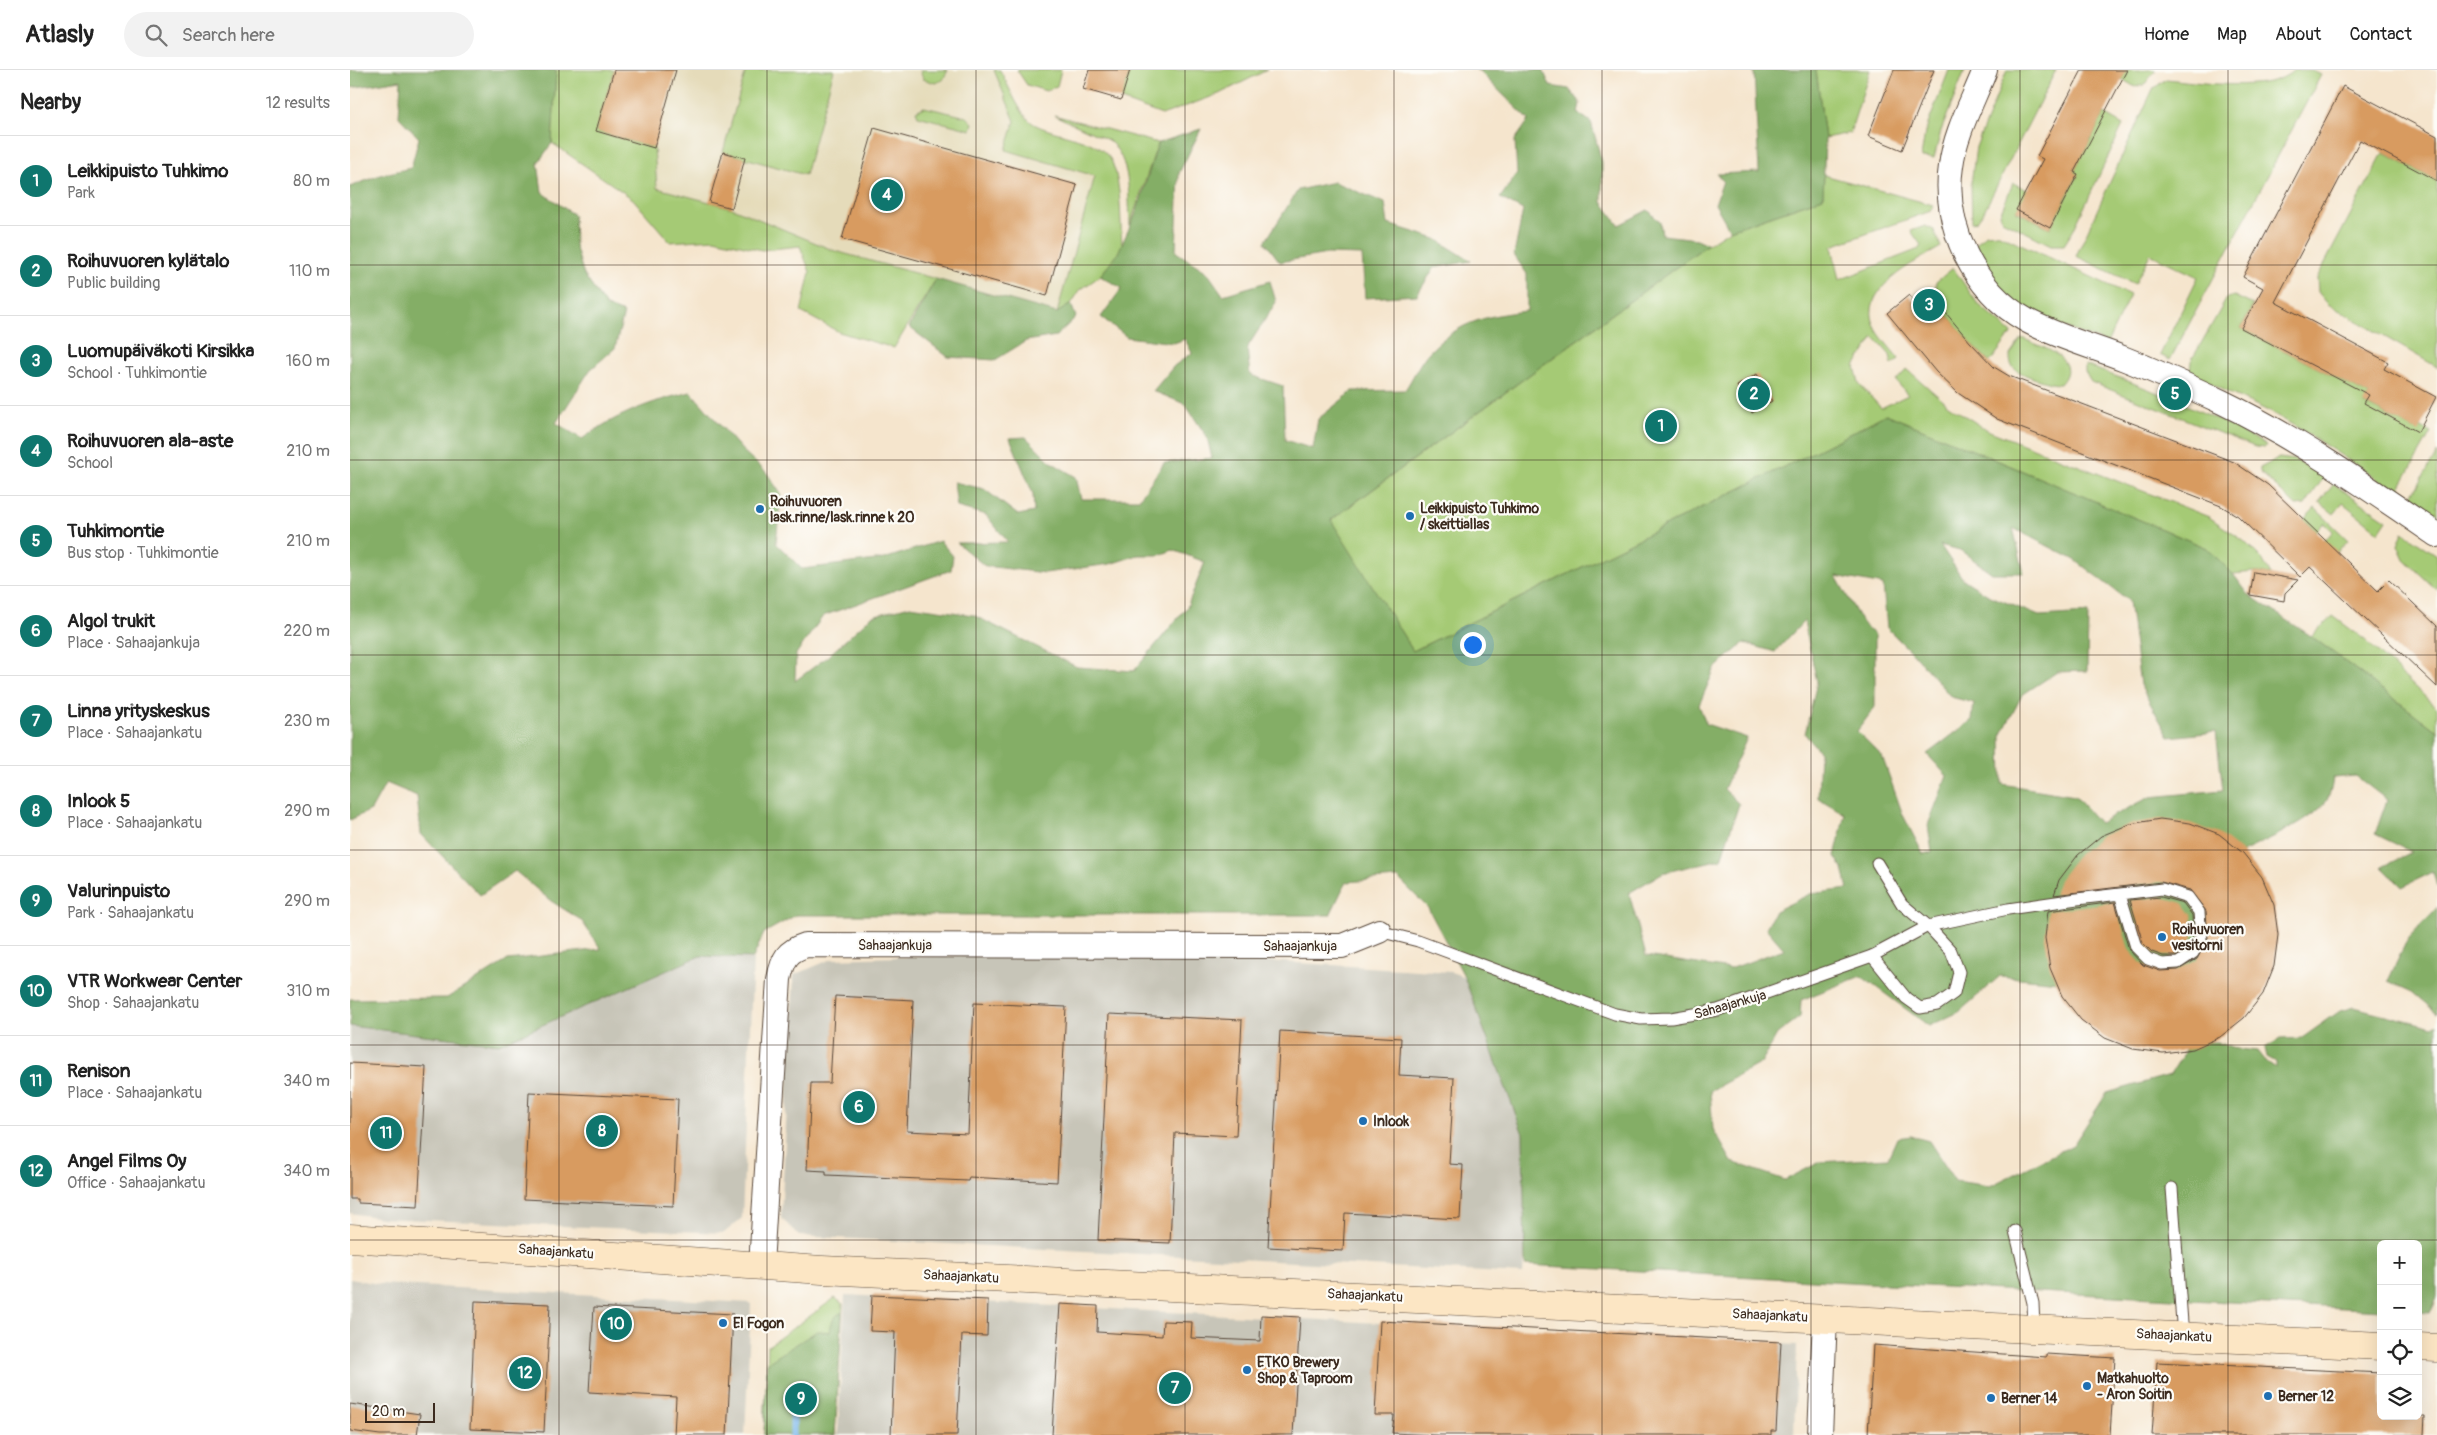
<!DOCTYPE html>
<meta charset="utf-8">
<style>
body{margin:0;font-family:Pangolin,sans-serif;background:#f2f2f2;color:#222}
.controls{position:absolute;right:15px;bottom:15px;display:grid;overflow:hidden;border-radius:8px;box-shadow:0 5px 20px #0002}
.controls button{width:45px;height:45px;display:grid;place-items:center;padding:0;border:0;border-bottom:1px solid #e0e0e0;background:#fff;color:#222;font:25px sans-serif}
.scale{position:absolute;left:15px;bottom:12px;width:70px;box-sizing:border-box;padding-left:5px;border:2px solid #3b2a1e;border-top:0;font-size:14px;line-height:18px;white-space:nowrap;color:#3b2a1e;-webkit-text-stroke:4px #fdfcf7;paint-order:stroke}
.you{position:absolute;left:1122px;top:574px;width:18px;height:18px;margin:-12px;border:4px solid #fff;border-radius:50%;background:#1a73e8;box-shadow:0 0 0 8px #1a73e833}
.badge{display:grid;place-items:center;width:32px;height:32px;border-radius:50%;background:#0f766e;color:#fff;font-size:16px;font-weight:700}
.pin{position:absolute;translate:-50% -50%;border:2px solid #fff;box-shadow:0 1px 5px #0006}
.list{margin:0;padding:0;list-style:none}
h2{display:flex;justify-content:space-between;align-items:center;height:65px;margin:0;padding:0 20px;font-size:21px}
h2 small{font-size:16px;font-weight:400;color:#767676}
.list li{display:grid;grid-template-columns:32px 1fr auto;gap:15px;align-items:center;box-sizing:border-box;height:90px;padding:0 20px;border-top:1px solid #e0e0e0}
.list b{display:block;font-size:19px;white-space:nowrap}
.list p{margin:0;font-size:16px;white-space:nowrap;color:#767676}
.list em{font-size:16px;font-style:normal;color:#767676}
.icon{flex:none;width:28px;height:28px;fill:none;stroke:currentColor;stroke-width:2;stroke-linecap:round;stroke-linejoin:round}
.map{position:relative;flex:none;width:2087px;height:1365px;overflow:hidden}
header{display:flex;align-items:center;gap:30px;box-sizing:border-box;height:70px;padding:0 25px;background:#fff;border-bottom:1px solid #e0e0e0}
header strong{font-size:24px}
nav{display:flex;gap:28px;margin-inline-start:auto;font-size:18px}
.search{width:350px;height:45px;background:#f2f2f2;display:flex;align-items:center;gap:12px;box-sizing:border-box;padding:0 18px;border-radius:28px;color:#767676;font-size:19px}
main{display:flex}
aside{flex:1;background:#fff}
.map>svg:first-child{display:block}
</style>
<header>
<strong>Atlasly</strong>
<div class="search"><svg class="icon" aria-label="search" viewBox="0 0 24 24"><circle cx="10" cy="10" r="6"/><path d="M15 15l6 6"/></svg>Search here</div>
<nav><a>Home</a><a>Map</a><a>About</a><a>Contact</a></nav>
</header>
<main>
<aside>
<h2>Nearby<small>12 results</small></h2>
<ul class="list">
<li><span class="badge">1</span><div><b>Leikkipuisto Tuhkimo</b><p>Park</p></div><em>80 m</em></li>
<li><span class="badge">2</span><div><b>Roihuvuoren kylätalo</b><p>Public building</p></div><em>110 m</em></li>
<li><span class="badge">3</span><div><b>Luomupäiväkoti Kirsikka</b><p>School · Tuhkimontie</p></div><em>160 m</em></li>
<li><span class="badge">4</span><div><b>Roihuvuoren ala-aste</b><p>School</p></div><em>210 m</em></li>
<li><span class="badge">5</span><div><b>Tuhkimontie</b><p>Bus stop · Tuhkimontie</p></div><em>210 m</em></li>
<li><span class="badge">6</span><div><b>Algol trukit</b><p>Place · Sahaajankuja</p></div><em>220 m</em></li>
<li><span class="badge">7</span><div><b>Linna yrityskeskus</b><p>Place · Sahaajankatu</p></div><em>230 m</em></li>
<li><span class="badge">8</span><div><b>Inlook 5</b><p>Place · Sahaajankatu</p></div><em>290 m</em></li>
<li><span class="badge">9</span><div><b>Valurinpuisto</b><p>Park · Sahaajankatu</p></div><em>290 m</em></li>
<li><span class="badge">10</span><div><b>VTR Workwear Center</b><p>Shop · Sahaajankatu</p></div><em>310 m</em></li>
<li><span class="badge">11</span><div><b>Renison</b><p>Place · Sahaajankatu</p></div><em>340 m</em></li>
<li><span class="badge">12</span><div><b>Angel Films Oy</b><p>Office · Sahaajankatu</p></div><em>340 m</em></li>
</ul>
</aside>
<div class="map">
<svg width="2087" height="1365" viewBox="0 0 2087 1365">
<rect width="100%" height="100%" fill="#fdfcf7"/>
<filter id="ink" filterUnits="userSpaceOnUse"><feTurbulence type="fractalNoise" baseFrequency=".02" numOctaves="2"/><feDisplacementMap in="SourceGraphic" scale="10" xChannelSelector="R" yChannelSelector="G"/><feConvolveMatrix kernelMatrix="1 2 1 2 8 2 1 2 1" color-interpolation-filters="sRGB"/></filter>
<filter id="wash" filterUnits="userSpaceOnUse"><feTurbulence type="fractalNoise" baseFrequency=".0096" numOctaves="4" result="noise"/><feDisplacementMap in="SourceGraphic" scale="20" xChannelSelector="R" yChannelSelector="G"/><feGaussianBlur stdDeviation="1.12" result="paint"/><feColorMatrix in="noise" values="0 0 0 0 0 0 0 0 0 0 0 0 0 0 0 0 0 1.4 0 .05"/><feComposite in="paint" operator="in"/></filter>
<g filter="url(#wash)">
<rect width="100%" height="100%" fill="#f5e5cd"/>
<polygon fill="#e5dbba" points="222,0 644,0 665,51 656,80 745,106 707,243 485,181 382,138 288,112 206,66"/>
<g fill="#c7c5b8">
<polygon points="742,881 1101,902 1151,920 1182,1054 1173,1204 449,1166 431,1148 444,905 482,889"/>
<polygon points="350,886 403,888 392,1148 374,1163 32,1148 0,1143 0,956 149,974"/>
<polygon points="0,1209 29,1214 401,1233 395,1365 0,1365"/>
<polygon points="495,1225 1447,1275 1444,1365 488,1365"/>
</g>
<g fill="#a5ca74" stroke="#707a49">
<polygon points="206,0 264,0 246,61 304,78 307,118 382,138 485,181 586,209 544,278 489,262 451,242 460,202 450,176 412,180 364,169 320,172 283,129 202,73"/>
<polygon points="396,0 484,0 455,105 373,82"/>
<polygon points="570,0 598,0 593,10 585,13 573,9"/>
<path d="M 644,0 L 650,0 C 658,14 670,46 684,54 C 705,66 750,67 762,92 C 772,116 770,150 772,175 L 767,185 L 750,206 L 730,220 L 721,234 L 707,243 L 745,106 L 656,80 L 665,51 Z"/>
<polygon points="667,0 711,0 707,16 696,21 677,15"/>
<polygon points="780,0 917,0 869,24 812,45 771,30"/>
<polygon points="1466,0 1520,0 1500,63 1475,68"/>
<polygon points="1599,0 1615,0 1591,61 1584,88 1571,87 1575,62"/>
<polygon points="1657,0 1706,0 1633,143 1627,151 1622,153 1621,114 1626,77"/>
<polygon points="1777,0 1805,0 1805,1 1794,15 1785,17 1772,9"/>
<path d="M 1944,0 L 1961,0 L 1971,5 L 1820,290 L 1810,285 L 1848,207 L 1800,184 L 1785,214 L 1726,186 L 1803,19 L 1816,9 C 1847,12 1921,24 1944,0 Z"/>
<polygon points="574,37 617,47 623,53 621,60 568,46 566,41"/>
<polygon points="1754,44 1773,55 1723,161 1714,175 1701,175 1652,150 1650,144 1663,113 1677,120 1666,141 1700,158 1728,105 1724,102"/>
<path d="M 704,45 L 808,73 L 780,155 C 778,126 782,89 758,70 Z"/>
<polygon points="2033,83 2087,111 2087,297 1978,234 1968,222 1967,208"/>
<path d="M 1474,105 L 1583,135 L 1581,141 L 1482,176 L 1489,210 L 1569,179 L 1571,175 L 1561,161 L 1575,156 L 1584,160 L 1591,177 C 1567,191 1513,216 1523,251 C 1526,264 1541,278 1549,289 L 1542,295 L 1540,285 L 1524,267 L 1505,296 L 1509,314 L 1531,338 L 1558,325 L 1546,311 L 1557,299 L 1598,335 L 1637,360 L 1859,447 L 1895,472 L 1912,489 L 1921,505 L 1904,502 L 1883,504 L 1857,478 L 1536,344 L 1490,369 L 1063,581 L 980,451 L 1358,174 L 1380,160 L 1473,128 Z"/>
<path d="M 1647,163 L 1780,225 L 1757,273 C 1732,263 1697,253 1675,239 C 1655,227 1633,198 1623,177 L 1635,164 Z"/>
<polygon points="1603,198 1628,234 1662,263 1640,292 1620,272 1581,225 1586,222 1586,212"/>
<path d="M 1884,226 L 1903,235 L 1891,258 L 2019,325 L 2015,334 L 2067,361 L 2070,357 L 2081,363 L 2047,423 C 2006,395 1965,367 1922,343 C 1895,329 1865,319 1840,301 L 1841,291 L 1877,228 Z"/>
<path d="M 1672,268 C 1688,276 1734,288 1710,314 C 1702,315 1666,304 1662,296 C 1660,293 1660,288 1660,285 Z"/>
<path d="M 1735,295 C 1798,318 1858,342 1916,375 L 1914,378 L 1905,377 L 1741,312 L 1735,302 Z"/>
<polygon points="2087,383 2087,451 2059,431"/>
<polygon points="1929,388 1945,390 1974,407 1955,435 1946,436 1910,402 1910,398"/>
<polygon points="1984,414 2037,450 2029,462 1993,433 1984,444 1969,432"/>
<polygon points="1965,438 1998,470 1987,482 1972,474 1983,461 1974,453 1966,461 1954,449"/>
<polygon points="2053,462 2087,485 2087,520 2054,489 2048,475"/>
<polygon points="1983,546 2015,570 2087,638 2087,661 1961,566"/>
<polygon points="485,1228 493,1234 485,1365 414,1365 418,1276"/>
</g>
<g fill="#84ae66" stroke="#606c42" fill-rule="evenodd">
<path d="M 0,0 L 206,0 L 202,73 L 188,93 L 192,122 L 224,145 L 225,175 L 234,205 L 256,236 L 274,243 L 265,278 L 240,300 L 206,353 L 232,369 C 265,345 301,331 341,322 L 392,380 L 416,402 L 431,424 L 426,473 L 452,499 L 534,489 L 590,471 L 603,486 L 601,500 L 473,546 L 446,584 L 445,611 L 477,587 L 522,546 L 560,536 L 623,545 L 727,597 L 784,601 L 837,537 L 855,492 L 823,480 L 809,485 L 788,485 L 760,494 L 695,503 L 635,496 L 607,473 L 658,472 L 636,445 L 607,437 L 604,412 L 634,419 L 668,445 L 684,442 L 683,424 L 660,368 L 676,367 L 701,392 L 726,407 L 731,429 L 789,429 L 814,393 L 862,388 L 857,367 L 835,334 L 803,321 L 824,296 L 842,283 L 835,269 L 824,273 L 777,267 L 751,247 L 772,218 L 750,206 L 767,185 L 787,141 L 808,73 L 851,59 L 829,103 L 826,182 L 857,202 L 873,225 L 920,211 L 926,232 L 897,278 L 900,305 L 933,316 L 935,370 L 963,379 L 968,349 L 1003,321 L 1055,320 C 1063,308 1070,291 1080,281 C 1109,252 1137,245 1177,241 L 1177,204 L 1164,185 L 1173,140 L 1150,128 L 1167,104 L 1165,70 L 1179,50 L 1129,1 L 1126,0 L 1193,0 L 1200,16 L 1219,19 L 1230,33 L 1228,43 L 1241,52 L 1252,92 L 1252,132 L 1269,155 L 1298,140 L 1310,152 L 1312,165 L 1347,169 L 1358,174 L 981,450 L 1063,581 L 1490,369 L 1536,344 L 1857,478 L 1883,504 L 1899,525 L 1961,566 L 2087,661 L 2087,817 L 2083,802 L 2052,817 L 2032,797 L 2062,782 L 2025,764 L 2037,730 L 2006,706 L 1983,708 C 1982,715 1981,723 1977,730 C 1968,750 1882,786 1858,798 L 1860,914 L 1707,912 L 1650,906 L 1609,942 L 1579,956 L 1511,906 L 1451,930 L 1450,947 L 1427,964 L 1411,993 L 1360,1021 L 1363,1059 L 1382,1092 L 1435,1110 L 1470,1092 L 1538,1088 L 1547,1068 L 1561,1066 L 1579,1071 L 1605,1111 L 1640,1116 L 1723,1075 L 1757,1023 L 1820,1005 L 1840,973 L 1867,972 L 1881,978 L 1907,981 L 1914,990 L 1926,998 L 1926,992 L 1917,987 L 1915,978 L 1930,969 L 1952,968 L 1990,941 L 2004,937 L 2083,957 L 2087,954 L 2087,1227 L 2080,1243 L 2068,1242 L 2068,1174 L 2031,1174 L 2031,1240 L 1175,1195 L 1173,1064 L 1113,904 L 1078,838 L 1048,808 L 996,812 L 980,845 L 446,845 L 414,863 L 403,888 L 350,886 L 149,974 L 0,956 L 0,929 L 97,928 L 158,890 L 251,879 L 231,850 L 201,831 L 165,801 L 130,825 L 71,764 L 67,726 L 36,713 L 21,740 L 0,750 L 0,117 L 30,105 L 61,98 L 69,68 L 49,47 L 51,10 L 0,18 ZM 1663,458 L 1725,490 L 1779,531 L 1790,615 L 1819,667 L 1866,662 L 1873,720 L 1800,727 L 1749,753 L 1725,726 L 1652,714 L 1651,666 L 1672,625 L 1707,602 L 1737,601 L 1738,543 L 1689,546 L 1638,525 L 1613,509 L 1590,475 L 1610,480 L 1642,503 L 1674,503 ZM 1486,506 L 1533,515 L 1537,558 L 1568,589 L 1601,627 L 1624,633 L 1622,650 L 1577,684 L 1597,706 L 1578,755 L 1582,782 L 1573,784 L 1553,745 L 1532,686 L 1507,661 L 1525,637 L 1525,565 L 1512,553 ZM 1454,551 L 1467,612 L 1455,664 L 1470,682 L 1468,728 L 1495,744 L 1485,786 L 1493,799 L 1498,819 L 1460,824 L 1425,841 L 1416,858 L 1434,879 L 1380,899 L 1296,886 L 1279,823 L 1312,803 L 1371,789 L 1389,734 L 1374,719 L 1397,668 L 1356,654 L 1349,635 L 1365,598 L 1394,573 L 1425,582 Z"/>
<polygon points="1404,0 1466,0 1475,68 1473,128 1380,160 1365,134 1373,111 1367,104 1409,102"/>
<polygon points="984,112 1035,133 1038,154 1086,169 1121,191 1084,198 1067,225 1015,228 1012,185 977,184 930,192 915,172 948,120"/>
<polygon points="586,209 707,243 721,234 726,247 706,266 676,271 645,290 598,287 559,257"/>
<polygon points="2087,838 2087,943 2062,922 2038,911 2058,868"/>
<path d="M 492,1242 L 485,1365 L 414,1365 L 417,1293 L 467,1261 L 480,1262 C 481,1252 483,1247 492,1242 Z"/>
</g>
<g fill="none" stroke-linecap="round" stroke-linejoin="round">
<polyline stroke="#78b6ec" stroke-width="7" points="443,1346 443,1365"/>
</g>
<g id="blocks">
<g fill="#d89b60">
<polygon points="264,0 326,0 304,78 246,61"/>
<polygon points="739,0 780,0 771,30 733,19"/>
<polygon points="1544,0 1584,0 1552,80 1518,66"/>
<polygon points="1732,0 1777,0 1724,102 1728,104 1700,158 1666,140 1693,89 1687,86"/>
<polygon points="1993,16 2087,66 2087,111 2010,70 1925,232 2038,292 2034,299 2086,327 2068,362 2014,333 2019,325 1891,258 1913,218 1893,207"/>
<polygon points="524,58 727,115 697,226 492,169"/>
<polygon points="373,82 395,88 382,138 359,132"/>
<polygon points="1576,219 1620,272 1644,297 1659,306 1884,392 1918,415 2028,521 2039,510 2087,556 2087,617 1960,497 1950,507 1888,446 1871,436 1647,349 1608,323 1586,302 1537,243 1559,225 1563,230"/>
<polygon points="1407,304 1422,331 1402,343 1387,316"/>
<polygon points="1904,502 1948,510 1935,523 1934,531 1900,525"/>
<polygon points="1810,749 1840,753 1869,764 1893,783 1912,807 1924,835 1928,865 1924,896 1913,924 1894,948 1870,967 1843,979 1813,983 1783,979 1755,968 1731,950 1712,926 1700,898 1695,868 1698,841 1765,832 1779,880 1793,895 1810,901 1828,900 1847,889 1858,869 1856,841 1840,820 1811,812 1704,825 1709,810 1728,785 1751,766 1780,754"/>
<polygon points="1811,827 1833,833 1842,845 1843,867 1837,878 1826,886 1813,886 1802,882 1793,873 1780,830"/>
<polygon points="485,926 563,930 557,1061 618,1064 624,933 716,937 707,1112 619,1107 618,1111 476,1105 476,1101 457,1100 461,1013 480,1013"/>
<polygon points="759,944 892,950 886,1066 825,1063 820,1173 748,1170"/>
<polygon points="930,961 1051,968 1049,1005 1104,1008 1099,1094 1113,1095 1110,1149 995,1143 993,1181 918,1177"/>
<polygon points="0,993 76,997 68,1136 8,1133 8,1129 0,1129"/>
<polygon points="179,1022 328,1029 323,1136 174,1129"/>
<polygon points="522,1225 638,1230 637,1266 612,1265 607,1365 541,1365 545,1262 520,1261"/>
<polygon points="125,1231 200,1234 194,1362 120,1359"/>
<polygon points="710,1234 748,1236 747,1262 812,1266 813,1251 842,1252 841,1268 910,1271 911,1245 950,1247 943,1365 702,1365"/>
<polygon points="244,1237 383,1244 377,1365 324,1365 326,1327 239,1322"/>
<polygon points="1030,1251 1431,1272 1426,1361 1421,1361 1421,1365 1085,1365 1042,1363 1044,1345 1025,1345"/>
<polygon points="1523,1275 1696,1287 1696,1284 1765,1288 1760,1365 1518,1365"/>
<polygon points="1807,1292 2031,1303 2031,1346 2075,1346 2074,1365 1802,1365"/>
<polygon points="0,1334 70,1344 67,1365 30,1365 0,1361"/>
</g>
</g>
</g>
<g filter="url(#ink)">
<use href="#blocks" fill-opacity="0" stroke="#574638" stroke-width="1"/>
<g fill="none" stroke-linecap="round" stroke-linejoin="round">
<g stroke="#574638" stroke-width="13">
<g id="lane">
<polyline points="1029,861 1068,871 1265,944 1291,949 1321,948 1368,940 1522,886 1578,856 1658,839 1727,829 1770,824 1779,823 1812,819 1838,827 1849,842 1851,869 1843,883 1828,893 1812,894 1798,889 1786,877 1770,824"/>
<polyline points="1522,886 1556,928 1570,938 1587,935 1604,923 1609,902 1601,881 1578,856 1552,834 1527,793"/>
<polyline points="1822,1118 1833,1266"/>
<polyline points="1665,1161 1683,1233 1684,1258"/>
</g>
</g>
<g stroke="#574638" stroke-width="26">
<g id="street">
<path d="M 1635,0 C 1623,31 1605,63 1601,96 C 1592,154 1624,222 1676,250 C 1707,267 1742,276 1775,289 C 1808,302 1840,317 1872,332 C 1948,369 2017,417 2087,465"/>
<path d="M 411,1195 L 429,909 C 433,889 437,881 456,875 L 992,876 L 1029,861"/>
<polyline points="1470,1365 1475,1248"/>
</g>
</g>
<g stroke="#574638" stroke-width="29">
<g id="secondary">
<polyline points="0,1168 472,1200 2031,1276"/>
<polyline points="2068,1277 2087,1278"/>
</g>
</g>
<use href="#lane" stroke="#fff" stroke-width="11"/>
<use href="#street" stroke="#fff" stroke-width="24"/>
<use href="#secondary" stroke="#fce6c4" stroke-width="28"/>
</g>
</g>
<path fill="none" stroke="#3b2a1e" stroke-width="1" stroke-opacity="0.55" d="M 209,0 L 209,1365M 417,0 L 417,1365M 626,0 L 626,1365M 835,0 L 835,1365M 1044,0 L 1044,1365M 1252,0 L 1252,1365M 1461,0 L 1461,1365M 1670,0 L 1670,1365M 1878,0 L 1878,1365M 0,195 L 2087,195M 0,390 L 2087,390M 0,585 L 2087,585M 0,780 L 2087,780M 0,975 L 2087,975M 0,1170 L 2087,1170"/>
<g fill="#1f6fb2" stroke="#fdfcf7" stroke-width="2">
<circle cx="410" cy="439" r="5"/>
<circle cx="1060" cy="446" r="5"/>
<circle cx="1812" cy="867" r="5"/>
<circle cx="1013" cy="1051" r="5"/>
<circle cx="373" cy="1253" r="5"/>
<circle cx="897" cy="1300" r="5"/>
<circle cx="1737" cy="1316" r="5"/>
<circle cx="1918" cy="1326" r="5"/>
<circle cx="1641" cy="1328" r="5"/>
</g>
<g text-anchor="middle" stroke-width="4.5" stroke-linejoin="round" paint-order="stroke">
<g font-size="14" font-weight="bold" fill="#3b2a1e" stroke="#fdfcf7" text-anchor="start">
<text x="420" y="436">Roihuvuoren<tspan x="420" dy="16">lask.rinne/lask.rinne k 20</tspan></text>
<text x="1070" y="443">Leikkipuisto Tuhkimo<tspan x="1070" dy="16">/ skeittiallas</tspan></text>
<text x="1822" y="864">Roihuvuoren<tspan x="1822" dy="16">vesitorni</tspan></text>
<text x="1023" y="1056">Inlook</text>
<text x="383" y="1258">El Fogon</text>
<text x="907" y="1297">ETKO Brewery<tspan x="907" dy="16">Shop &amp; Taproom</tspan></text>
<text x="1747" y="1313">Matkahuolto<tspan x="1747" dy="16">- Aron Soitin</tspan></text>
<text x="1928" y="1331">Berner 12</text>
<text x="1651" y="1333">Berner 14</text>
</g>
<g font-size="14" fill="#3b2a1e" stroke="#fdfcf7">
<text x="545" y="880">Sahaajankuja</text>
<text x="950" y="881">Sahaajankuja</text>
<text transform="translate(1380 934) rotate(-16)" y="5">Sahaajankuja</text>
<text transform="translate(206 1181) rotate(4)" y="5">Sahaajankatu</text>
<text transform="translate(611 1206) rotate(3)" y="5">Sahaajankatu</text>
<text transform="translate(1015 1225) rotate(3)" y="5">Sahaajankatu</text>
<text transform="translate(1420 1245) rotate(3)" y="5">Sahaajankatu</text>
<text transform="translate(1824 1265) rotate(3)" y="5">Sahaajankatu</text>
</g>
</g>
</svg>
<div class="controls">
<button>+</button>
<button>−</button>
<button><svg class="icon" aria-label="locate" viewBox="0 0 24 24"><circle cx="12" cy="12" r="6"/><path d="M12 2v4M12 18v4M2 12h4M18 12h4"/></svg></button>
<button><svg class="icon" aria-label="layers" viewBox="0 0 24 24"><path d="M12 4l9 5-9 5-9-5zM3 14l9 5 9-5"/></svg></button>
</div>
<div class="scale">20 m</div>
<div class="you"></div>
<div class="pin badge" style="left:1311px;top:356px">1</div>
<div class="pin badge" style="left:1404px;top:324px">2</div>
<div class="pin badge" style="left:1579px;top:235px">3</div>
<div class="pin badge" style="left:537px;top:125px">4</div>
<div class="pin badge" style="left:1825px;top:324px">5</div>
<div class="pin badge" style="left:509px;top:1037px">6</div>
<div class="pin badge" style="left:825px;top:1318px">7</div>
<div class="pin badge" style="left:252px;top:1061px">8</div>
<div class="pin badge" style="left:451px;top:1329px">9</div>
<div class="pin badge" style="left:266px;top:1254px">10</div>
<div class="pin badge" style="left:36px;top:1063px">11</div>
<div class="pin badge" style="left:175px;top:1303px">12</div>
</div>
</main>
